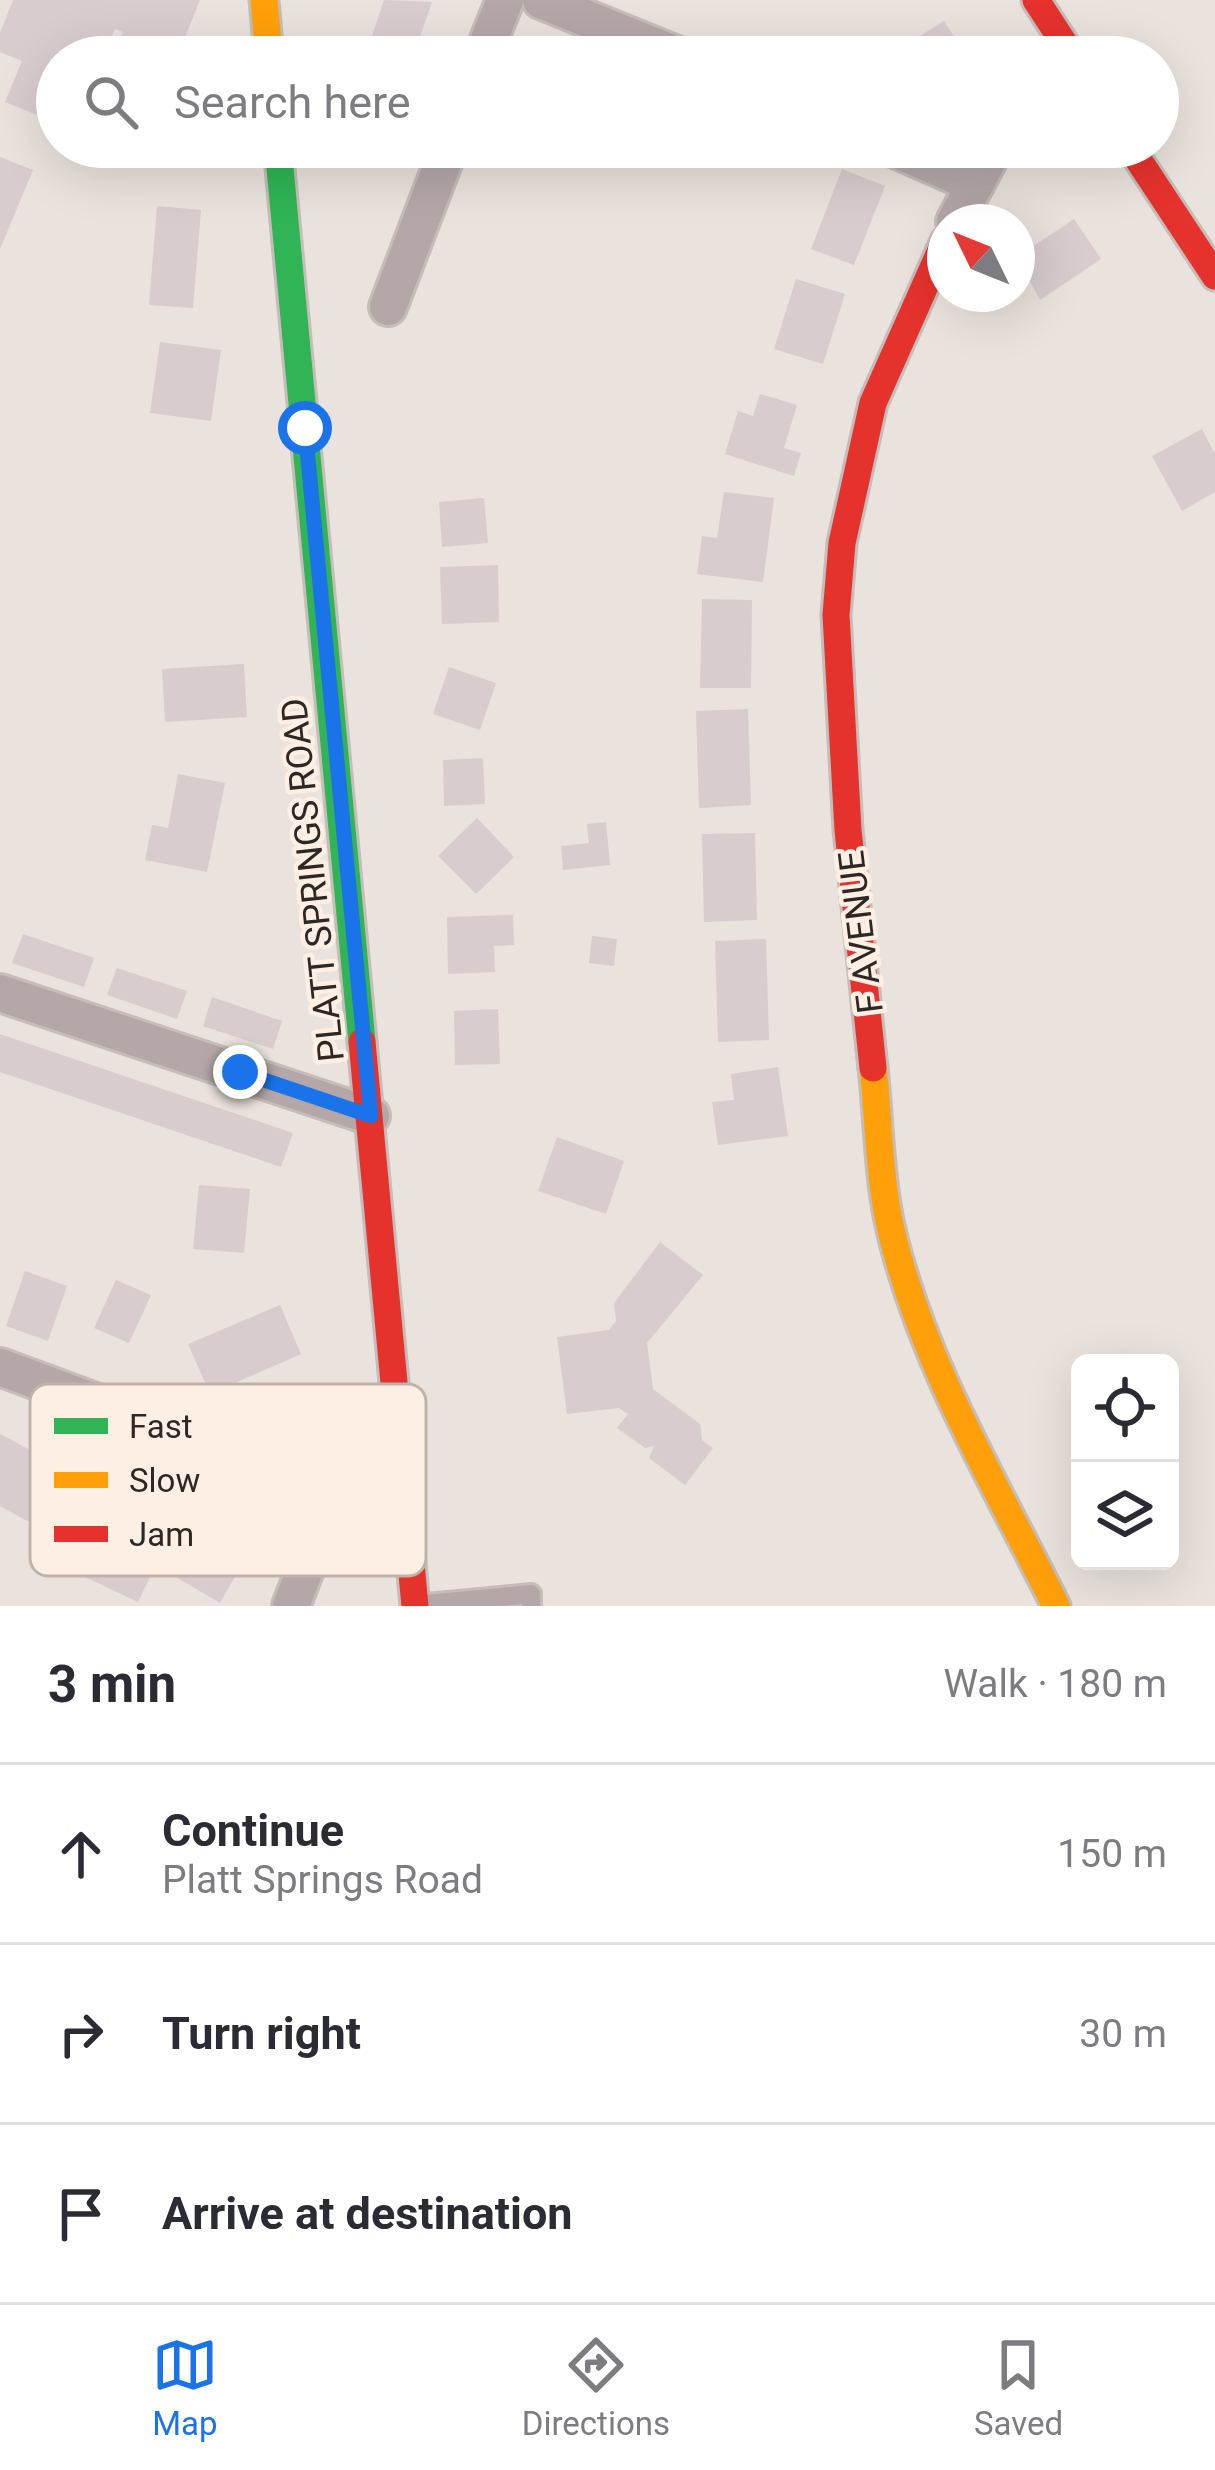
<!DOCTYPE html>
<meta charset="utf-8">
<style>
body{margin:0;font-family:Roboto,sans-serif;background:#f2f2f3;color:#2b2b33}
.controls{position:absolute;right:36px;bottom:36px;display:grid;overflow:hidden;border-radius:18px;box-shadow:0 12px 48px #0002}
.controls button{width:108px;height:108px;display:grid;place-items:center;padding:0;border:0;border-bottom:3px solid #e1e1e2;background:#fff;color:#2b2b33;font:60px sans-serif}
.compass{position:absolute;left:927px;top:204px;width:108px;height:108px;border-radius:50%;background:#fff;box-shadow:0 12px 48px #0002;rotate:313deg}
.stop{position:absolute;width:36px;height:36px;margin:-27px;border:9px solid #1a73e8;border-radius:50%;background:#fff}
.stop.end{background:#1a73e8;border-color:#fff;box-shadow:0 3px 12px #0008}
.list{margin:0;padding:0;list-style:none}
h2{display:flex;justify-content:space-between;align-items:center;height:156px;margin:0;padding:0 48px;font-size:51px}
h2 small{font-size:39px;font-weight:400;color:#7c7c81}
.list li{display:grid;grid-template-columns:78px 1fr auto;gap:36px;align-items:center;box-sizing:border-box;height:180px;padding:0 48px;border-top:3px solid #e1e1e2}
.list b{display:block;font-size:45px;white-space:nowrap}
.list p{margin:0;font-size:39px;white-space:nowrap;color:#7c7c81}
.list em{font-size:39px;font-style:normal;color:#7c7c81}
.icon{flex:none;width:66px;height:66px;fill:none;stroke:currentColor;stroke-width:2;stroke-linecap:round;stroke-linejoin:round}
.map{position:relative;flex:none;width:1215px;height:1606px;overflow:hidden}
.search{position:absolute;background:#fff;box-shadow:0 12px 48px #0002;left:36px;right:36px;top:36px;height:132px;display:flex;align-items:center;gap:30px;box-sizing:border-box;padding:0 42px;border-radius:66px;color:#7c7c81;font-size:45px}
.sheet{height:696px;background:#fff}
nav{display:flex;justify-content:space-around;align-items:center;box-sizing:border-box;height:168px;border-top:3px solid #e1e1e2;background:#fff;font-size:33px;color:#7c7c81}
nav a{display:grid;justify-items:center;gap:6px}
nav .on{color:#1a73e8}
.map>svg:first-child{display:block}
</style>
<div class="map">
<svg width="1215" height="1606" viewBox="0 0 1215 1606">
<rect width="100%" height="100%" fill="#eae2dc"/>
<g fill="#d8cccf">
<polygon points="13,0 200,0 177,57 113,57 123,32 115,29 103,57 57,57 57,123 5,102 22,61 0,52 0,33"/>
<polygon points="384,0 432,2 413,57 365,57"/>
<polygon points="944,21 967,57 886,57"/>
<polygon points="0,157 33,170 0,249"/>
<polygon points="842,169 885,186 854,265 811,249"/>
<polygon points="157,206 201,210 193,308 149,305"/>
<polygon points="1074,219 1101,259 1040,300 1017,257"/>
<polygon points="796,279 845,294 823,364 774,349"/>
<polygon points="160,342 221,350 211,421 150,413"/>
<polygon points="760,394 797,405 784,448 801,453 794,476 725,454 738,411 753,416"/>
<polygon points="1202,429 1215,454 1215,492 1182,511 1152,456"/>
<polygon points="724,492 774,498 763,582 697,574 702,536 717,538"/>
<polygon points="484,498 488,543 442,547 439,502"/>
<polygon points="498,565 499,622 442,624 440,567"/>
<polygon points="702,599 752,600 751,688 700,688"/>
<polygon points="244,664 247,717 165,722 162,669"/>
<polygon points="449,667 496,683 480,730 433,714"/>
<polygon points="748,709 751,805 699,808 696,711"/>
<polygon points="483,758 485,804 444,806 443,760"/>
<polygon points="178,774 225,783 207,872 145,860 152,825 168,828"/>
<polygon points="477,818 514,857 476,894 438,856"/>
<polygon points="606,822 610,865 563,870 561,846 589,843 587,824"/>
<polygon points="755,833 757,920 704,922 702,834"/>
<polygon points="513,915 514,945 494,946 495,972 448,974 447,917"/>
<polygon points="23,934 94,958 84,987 12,963"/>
<polygon points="592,936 617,939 614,966 589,963"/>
<polygon points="766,939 769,1040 718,1042 715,941"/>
<polygon points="117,968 187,991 177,1019 107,995"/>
<polygon points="212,997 282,1021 273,1049 203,1026"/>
<polygon points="498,1009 500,1064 455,1065 454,1011"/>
<polygon points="0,1034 293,1133 281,1167 0,1072"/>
<polygon points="778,1067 788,1136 718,1145 712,1102 734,1100 731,1074"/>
<polygon points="557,1137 624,1161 606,1214 538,1191"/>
<polygon points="199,1185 250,1189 244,1253 193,1249"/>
<polygon points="660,1242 703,1275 647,1343 653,1389 700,1424 702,1440 713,1448 685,1485 649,1458 654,1446 645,1448 617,1428 628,1414 619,1408 567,1414 557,1337 609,1330 616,1321 614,1303"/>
<polygon points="25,1271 67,1286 48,1341 6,1326"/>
<polygon points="116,1280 151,1295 129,1343 94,1328"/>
<polygon points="280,1305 301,1354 210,1394 188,1344"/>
<polygon points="0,1434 60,1466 29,1522 0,1506"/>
<polygon points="213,1522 253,1545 220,1603 164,1570 185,1535 200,1544"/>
<polygon points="83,1544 151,1575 138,1602 70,1570"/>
</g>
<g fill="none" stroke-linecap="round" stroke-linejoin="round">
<g stroke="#c4bdb8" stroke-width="24">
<polyline id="lane" points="416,1605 531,1594 531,1606"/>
</g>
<g stroke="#c4bdb8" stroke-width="42">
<g id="street">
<polyline points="541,0 681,57"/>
<polyline points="482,57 505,0"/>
<polyline points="891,147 975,184"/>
<polyline points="955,222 995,147"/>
<polyline points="388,307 449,147"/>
<polyline points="0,993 371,1116"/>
<polyline points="0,1367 406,1517"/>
<polyline points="291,1606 323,1523"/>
</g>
</g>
<g stroke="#c4bdb8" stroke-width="33">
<polyline id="fast" points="278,147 362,1042"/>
</g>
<g stroke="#c4bdb8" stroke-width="33">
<g id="slow">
<polyline points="264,0 269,57"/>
<path d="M 873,1068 C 879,1122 879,1182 892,1234 C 924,1366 996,1485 1056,1606"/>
</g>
</g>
<g stroke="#c4bdb8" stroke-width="33">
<g id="jam">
<polyline points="1036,0 1073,57"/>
<polyline points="1130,147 1215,276"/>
<polyline points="362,1042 415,1606"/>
<polyline points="873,1068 848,830 836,615 842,543 873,403 945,241"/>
</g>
</g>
<use href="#lane" stroke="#b5a7a8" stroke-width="18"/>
<use href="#street" stroke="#b5a7a8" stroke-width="36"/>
<use href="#fast" stroke="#30b455" stroke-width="27"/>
<use href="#slow" stroke="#ff9f0a" stroke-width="27"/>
<use href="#jam" stroke="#e5322d" stroke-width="27"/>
</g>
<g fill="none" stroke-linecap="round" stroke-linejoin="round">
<polyline stroke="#1a73e8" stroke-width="15" points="240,1072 371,1116 305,428"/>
</g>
<g text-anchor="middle" stroke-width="9" stroke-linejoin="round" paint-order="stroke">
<g font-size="36" fill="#2e2824" stroke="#fdefe3">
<text transform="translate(312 880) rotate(-96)" y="13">PLATT SPRINGS ROAD</text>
<text transform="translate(860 932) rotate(-97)" y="13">F AVENUE</text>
</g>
</g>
<rect x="30" y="1384" width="396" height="192" rx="18" fill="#fdefe3" stroke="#bfb3aa" stroke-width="3"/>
<rect x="54" y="1418" width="54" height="16" fill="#30b455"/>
<rect x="54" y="1472" width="54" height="16" fill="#ff9f0a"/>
<rect x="54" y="1526" width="54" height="16" fill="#e5322d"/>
<g font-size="33" fill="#2e2824">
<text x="129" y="1438">Fast</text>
<text x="129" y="1492">Slow</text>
<text x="129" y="1546">Jam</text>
</g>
</svg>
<div class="controls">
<button><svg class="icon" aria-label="locate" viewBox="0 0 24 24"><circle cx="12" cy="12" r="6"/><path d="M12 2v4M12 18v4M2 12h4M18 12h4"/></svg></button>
<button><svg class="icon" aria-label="layers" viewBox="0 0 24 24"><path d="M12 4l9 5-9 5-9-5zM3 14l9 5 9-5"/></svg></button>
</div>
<svg class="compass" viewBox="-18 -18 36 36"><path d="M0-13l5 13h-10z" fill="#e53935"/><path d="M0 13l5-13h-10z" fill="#7c7c81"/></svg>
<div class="stop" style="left:305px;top:428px"></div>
<div class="stop end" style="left:240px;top:1072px"></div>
<div class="search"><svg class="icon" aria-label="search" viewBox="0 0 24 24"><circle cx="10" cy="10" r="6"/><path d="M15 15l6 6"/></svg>Search here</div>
</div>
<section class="sheet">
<h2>3 min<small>Walk · 180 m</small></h2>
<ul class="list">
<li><svg class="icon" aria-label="ahead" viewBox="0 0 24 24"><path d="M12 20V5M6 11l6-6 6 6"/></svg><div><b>Continue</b><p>Platt Springs Road</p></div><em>150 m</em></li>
<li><svg class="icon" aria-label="right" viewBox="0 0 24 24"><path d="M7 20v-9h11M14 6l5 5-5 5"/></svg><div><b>Turn right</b></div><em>30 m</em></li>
<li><svg class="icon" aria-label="arrive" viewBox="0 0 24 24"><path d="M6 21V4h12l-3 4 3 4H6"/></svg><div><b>Arrive at destination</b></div></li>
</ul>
</section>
<nav>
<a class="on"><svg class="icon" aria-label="map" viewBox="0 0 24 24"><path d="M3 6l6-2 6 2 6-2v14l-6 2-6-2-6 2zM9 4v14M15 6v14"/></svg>Map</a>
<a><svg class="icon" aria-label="directions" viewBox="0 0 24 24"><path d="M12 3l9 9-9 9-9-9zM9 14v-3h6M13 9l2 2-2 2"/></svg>Directions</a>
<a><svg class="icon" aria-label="saved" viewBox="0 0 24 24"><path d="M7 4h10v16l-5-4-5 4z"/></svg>Saved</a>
</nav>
